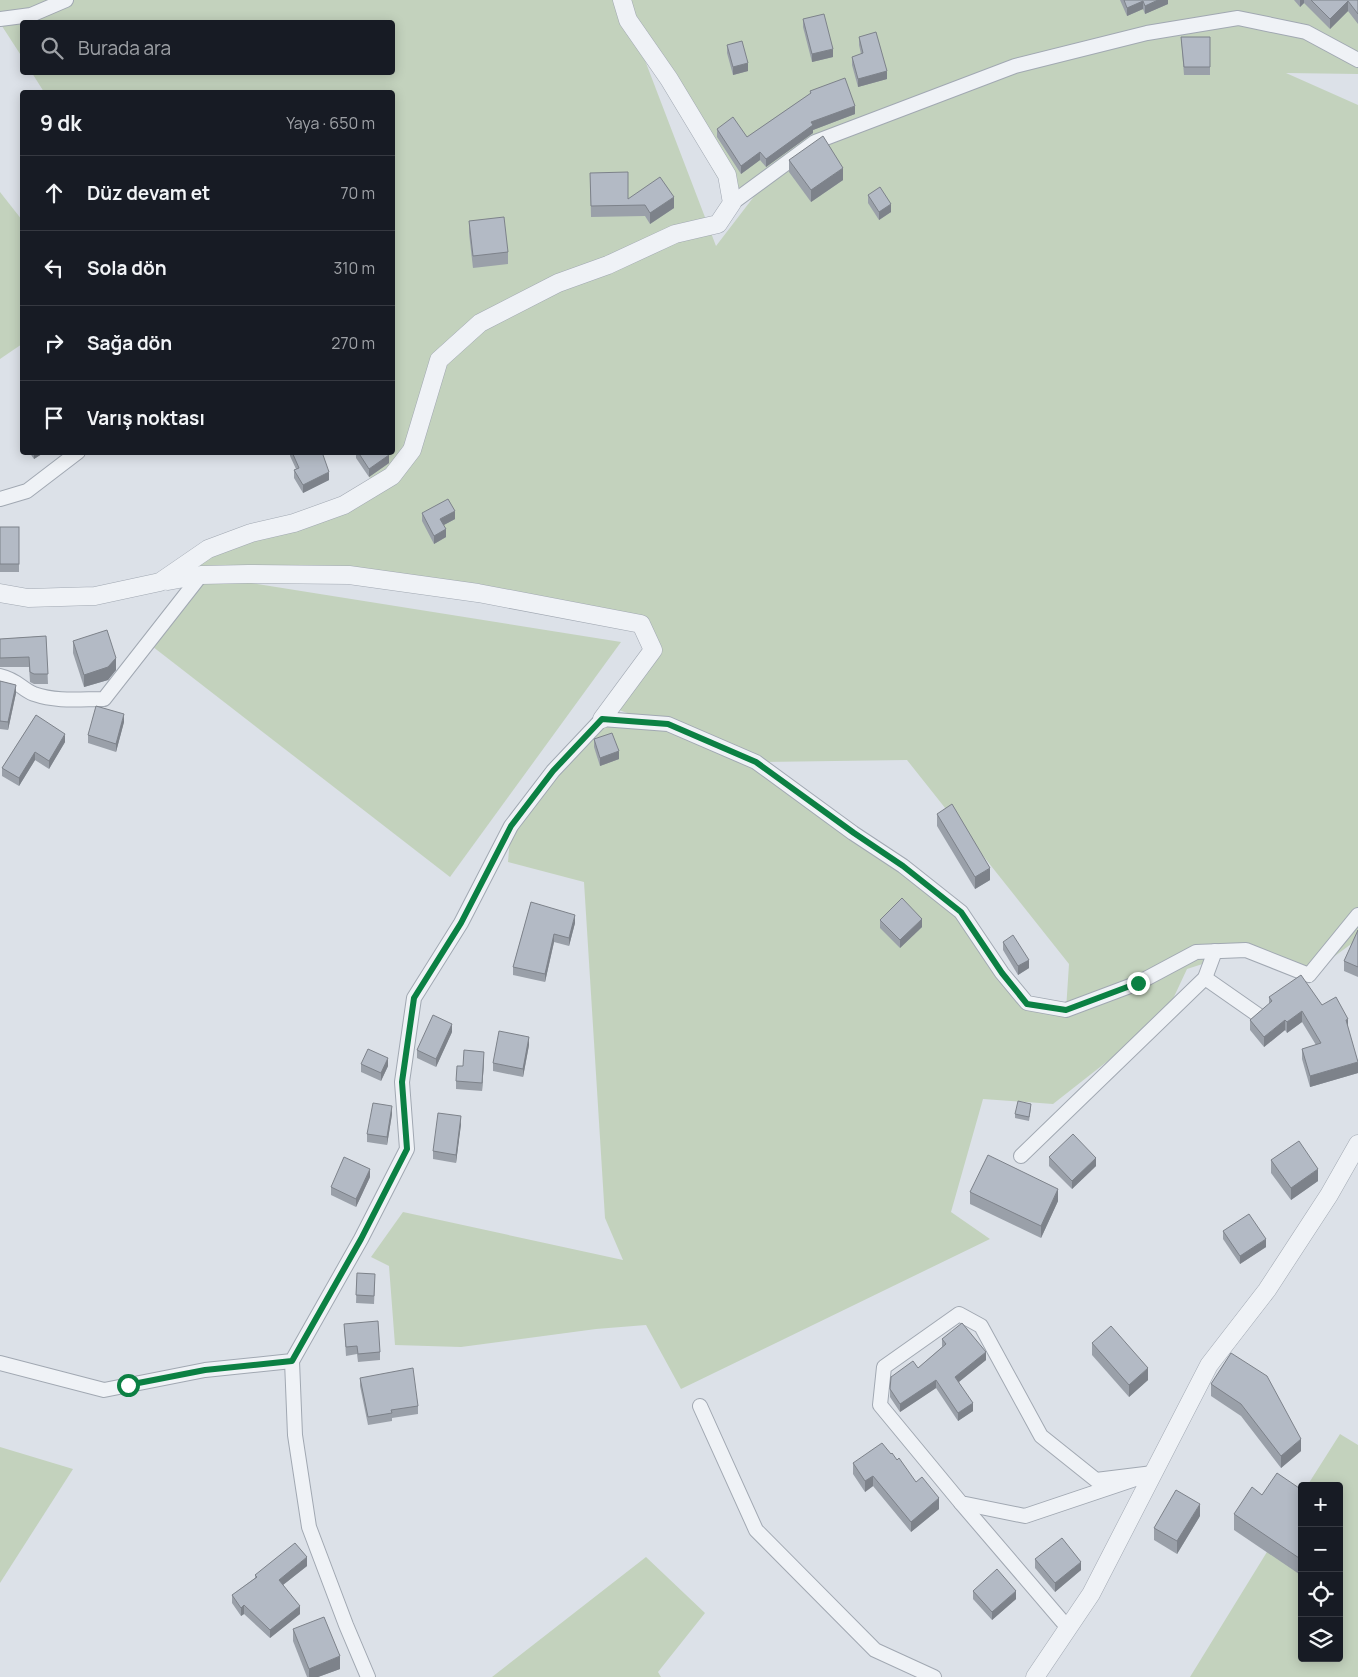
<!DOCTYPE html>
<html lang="tr">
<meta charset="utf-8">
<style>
body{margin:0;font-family:Manrope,sans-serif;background:#20242c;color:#f1f3f6}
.controls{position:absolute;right:15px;bottom:15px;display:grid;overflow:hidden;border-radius:5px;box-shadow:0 2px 12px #0003}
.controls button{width:45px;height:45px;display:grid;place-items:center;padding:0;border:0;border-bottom:1px solid #363941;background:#171b24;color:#f1f3f6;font:25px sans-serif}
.stop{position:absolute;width:15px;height:15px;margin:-11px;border:4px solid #0b8043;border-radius:50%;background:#fff}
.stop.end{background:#0b8043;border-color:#fff;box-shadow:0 1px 5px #0008}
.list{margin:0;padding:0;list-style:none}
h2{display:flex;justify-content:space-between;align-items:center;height:65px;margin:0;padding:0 20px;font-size:21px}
h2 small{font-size:16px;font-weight:400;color:#9ea1a6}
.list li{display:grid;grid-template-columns:32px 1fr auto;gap:15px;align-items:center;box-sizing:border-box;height:75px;padding:0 20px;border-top:1px solid #363941}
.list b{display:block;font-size:19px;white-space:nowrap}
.list em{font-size:16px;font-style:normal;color:#9ea1a6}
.icon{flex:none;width:28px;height:28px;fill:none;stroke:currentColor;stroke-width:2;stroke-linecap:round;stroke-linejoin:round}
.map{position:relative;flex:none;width:1358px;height:1677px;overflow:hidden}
.search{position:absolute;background:#171b24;box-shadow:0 2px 12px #0003;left:20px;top:20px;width:375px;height:55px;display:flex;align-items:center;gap:12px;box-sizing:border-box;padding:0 18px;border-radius:5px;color:#9ea1a6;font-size:19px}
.panel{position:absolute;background:#171b24;box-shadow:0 2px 12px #0003;left:20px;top:90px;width:375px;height:365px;border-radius:5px}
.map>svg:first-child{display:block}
</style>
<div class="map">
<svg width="1358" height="1677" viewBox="0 0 1358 1677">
<rect width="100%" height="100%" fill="#dce1e8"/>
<g fill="#c3d2bd" fill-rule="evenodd">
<path d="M 0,0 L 1358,0 L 1358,74 L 1286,73 L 1358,105 L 1358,939 L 1309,975 L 1246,950 L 1187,969 L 1165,1016 L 1053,1104 L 983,1099 L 951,1212 L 990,1239 L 681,1389 L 646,1325 L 596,1329 L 461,1347 L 395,1345 L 389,1266 L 371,1257 L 403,1212 L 623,1260 L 605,1218 L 584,882 L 508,862 L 511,826 L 602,719 L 651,722 L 611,707 L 653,650 L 641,624 L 424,585 L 181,568 L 374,486 L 357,453 L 392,452 L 392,92 L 44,92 L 32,73 L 392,72 L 392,22 L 22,22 L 22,57 L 0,23 ZM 633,29 L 732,203 L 759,190 L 716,246 ZM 907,760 L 1069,964 L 1066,1010 L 1027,1003 L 961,912 L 757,762 Z"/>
<polygon points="0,192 22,220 22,344 0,359"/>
<polygon points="201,575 621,642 450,877 148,643"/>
<polygon points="1340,1434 1358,1445 1358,1677 1190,1677 1302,1495 1302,1658 1339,1658 1339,1486 1307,1486"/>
<polygon points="0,1447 73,1469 0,1583"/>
<polygon points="646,1557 705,1613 658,1672 661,1677 492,1677"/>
</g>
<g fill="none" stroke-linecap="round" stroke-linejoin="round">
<g stroke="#a1a8b2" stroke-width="16">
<g id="minor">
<polyline points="0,19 31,15 66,0"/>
<polyline points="732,203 815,142 1015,66 1147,33 1238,18 1306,32 1358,60"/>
<polyline points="0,499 27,491 78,452"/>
<path d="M 0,676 C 18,680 21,689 34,694 C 57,702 80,699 104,699 L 201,575"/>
<polyline points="1205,978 1258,1015"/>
<polyline points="1021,1156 1205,978 1215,951"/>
<polygon points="959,1314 981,1326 1041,1436 1096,1480 1153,1473 1025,1516 961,1503 880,1405 884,1367"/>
<polyline points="292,1361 295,1435 309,1527 346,1625 368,1677"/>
<polyline points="0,1363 104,1390 205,1370 292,1361 361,1239 407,1149 402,1082 414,998 461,923 511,826 553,771 602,719 668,724 756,762 853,833 903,866 961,912 1002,973 1027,1003 1066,1010 1138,983 1196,952 1246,950 1309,975 1358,915"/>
<polyline points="700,1406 756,1530 875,1650 934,1677"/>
<polyline points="961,1503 1068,1628"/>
</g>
</g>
<g stroke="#a1a8b2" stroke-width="19">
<g id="tertiary">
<polyline points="168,581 201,575 248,574 349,575 478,593 641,624 653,650 602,719"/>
<polyline points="0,593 28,598 95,596 160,582 208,549 251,533 294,523 344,505 392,476 412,450 439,360 480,323 558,283 608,265 675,234 718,224 732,203 727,175 669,79 628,20 622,0"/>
<polyline points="1035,1677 1091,1594 1209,1365 1267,1290 1329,1195 1358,1144"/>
</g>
</g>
<use href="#minor" stroke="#eff2f6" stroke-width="14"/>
<use href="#tertiary" stroke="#eff2f6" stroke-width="18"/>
</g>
<g fill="#9aa0a9">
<polygon points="1120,0 1168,0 1168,4 1145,14 1143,9 1127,16"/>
<polygon points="1294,0 1358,0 1358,24 1348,11 1330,29 1304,3 1300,7"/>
<polygon points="803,19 833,57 812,62 803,27"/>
<polygon points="859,37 887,79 858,87 852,65 852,57 861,54 859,45"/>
<polygon points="1181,37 1210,37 1210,75 1184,75"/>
<polygon points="727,45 748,71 733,75 727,53"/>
<polygon points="810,91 855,114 813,130 813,133 766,167 760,160 741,174 717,137 717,129 747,137 810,94"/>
<polygon points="789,160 843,180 811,202 789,172"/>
<polygon points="590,173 628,199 674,208 650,224 645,216 591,217"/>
<polygon points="868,195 891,212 879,220 868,203"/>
<polygon points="469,221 508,252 508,264 473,268 469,233"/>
<polygon points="22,425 22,436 21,434 21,426"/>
<polygon points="29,452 45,452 34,459"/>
<polygon points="290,452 322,452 329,480 303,493 294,478 294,470 296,469 290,456"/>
<polygon points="356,452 387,452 389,463 369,477 356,458"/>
<polygon points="422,513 455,519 444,525 446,537 434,544 422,521"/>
<rect x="0" y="527" width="19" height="45"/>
<polygon points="46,636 48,684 34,684 30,682 29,667 0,667 0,639"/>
<polygon points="73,641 116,670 108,680 84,687 73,653"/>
<polygon points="0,681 16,693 8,730 0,729"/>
<polygon points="36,715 65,742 49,769 35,760 19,786 2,776 2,768"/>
<polygon points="124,722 116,752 88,743 88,735"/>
<polygon points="594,739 619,759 600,766 594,747"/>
<polygon points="937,814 990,880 975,889 937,826"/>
<polygon points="531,902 575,923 569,946 554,942 545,982 513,975 513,967"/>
<polygon points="880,920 922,927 900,948 880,928"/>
<polygon points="1358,930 1358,977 1344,971 1344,961"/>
<polygon points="1003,942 1029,968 1018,975 1003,950"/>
<polygon points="1269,997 1322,1005 1348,1029 1358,1073 1310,1087 1302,1059 1302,1049 1316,1045 1302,1022 1287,1033 1285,1030 1264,1047 1250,1030 1250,1020 1269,1004"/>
<polygon points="452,1032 436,1067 417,1058 417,1050"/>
<polygon points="529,1045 523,1077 493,1071 493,1063"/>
<polygon points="484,1060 482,1091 456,1089 456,1081 463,1066"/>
<polygon points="361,1064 388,1066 381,1081 361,1072"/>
<polygon points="1031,1108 1029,1121 1015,1118 1015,1114"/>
<polygon points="392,1114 387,1145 367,1142 367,1134"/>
<polygon points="461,1124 456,1163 433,1159 433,1151"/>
<polygon points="1049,1157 1096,1166 1072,1189 1049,1166"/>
<polygon points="1271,1160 1318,1181 1291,1200 1271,1173"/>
<polygon points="370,1177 356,1207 331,1195 331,1187"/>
<polygon points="970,1192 1058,1201 1041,1238 970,1204"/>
<polygon points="1223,1231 1266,1247 1240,1264 1223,1239"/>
<polygon points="357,1273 375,1282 374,1304 356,1303"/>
<polygon points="344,1324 380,1352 380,1360 358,1362 357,1354 346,1356"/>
<polygon points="942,1339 986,1360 959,1382 973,1411 958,1421 936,1388 900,1412 890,1397 890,1389 918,1368 942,1347"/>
<polygon points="1092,1343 1148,1380 1129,1397 1092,1355"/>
<polygon points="1231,1353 1301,1451 1281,1468 1241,1416 1211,1396 1211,1384"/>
<polygon points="360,1378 418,1406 418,1414 392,1418 392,1421 368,1425 360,1386"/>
<polygon points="891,1454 939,1509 911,1532 873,1486 865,1492 853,1474 853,1463"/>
<polygon points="1302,1490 1302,1576 1234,1530 1234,1514 1262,1495"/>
<polygon points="1200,1516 1177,1554 1154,1540 1154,1528"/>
<polygon points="1035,1559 1081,1570 1055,1592 1035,1568"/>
<polygon points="307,1566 283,1585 300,1614 270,1638 244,1614 241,1616 232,1603 232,1595 255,1578 255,1575"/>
<polygon points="973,1591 1016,1599 992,1620 973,1599"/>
<polygon points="293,1629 340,1669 318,1677 307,1677 293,1641"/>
</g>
<g fill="#7d828a">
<polygon points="1158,0 1168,0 1168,4 1145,14 1145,6"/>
<polygon points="1300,0 1304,0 1304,3 1300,7"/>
<polygon points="1143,1 1143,9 1127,16 1127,8"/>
<polygon points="1348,1 1348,11 1330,29 1330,19"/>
<polygon points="833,49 833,57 812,62 812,54"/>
<polygon points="748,63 748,71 733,75 733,67"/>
<polygon points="887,71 887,79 858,87 858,79"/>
<polygon points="855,106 855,114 813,130 813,133 766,167 766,159 811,122"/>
<polygon points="760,152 760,160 741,174 741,166"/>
<polygon points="843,168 843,180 811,202 811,190"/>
<polygon points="674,197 674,208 650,224 650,213"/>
<polygon points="891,204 891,212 879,220 879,212"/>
<polygon points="34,452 45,452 34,459"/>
<polygon points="389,455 389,463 369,477 369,469"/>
<polygon points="329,472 329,480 303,493 303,485"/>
<polygon points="455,511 455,519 440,527 440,519"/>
<polygon points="446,529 446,537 434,544 434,536"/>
<polygon points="116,658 116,670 108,680 84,687 84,675"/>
<polygon points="16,685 16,693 8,730 8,722"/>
<polygon points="124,714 124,722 116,752 116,744"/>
<polygon points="65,734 65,742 49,769 49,761"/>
<polygon points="619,751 619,759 600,766 600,758"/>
<polygon points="35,752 35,760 19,786 19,778"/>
<polygon points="990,868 990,880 975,889 975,877"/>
<polygon points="575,915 575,923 569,946 569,938"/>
<polygon points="922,919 922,927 900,948 900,940"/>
<polygon points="554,934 554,942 545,982 545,974"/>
<polygon points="1029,960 1029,968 1018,975 1018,966"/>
<polygon points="1302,1011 1302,1022 1287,1033 1287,1022"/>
<polygon points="1348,1019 1348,1029 1346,1020"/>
<polygon points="1285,1020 1285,1030 1264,1047 1264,1037"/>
<polygon points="452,1024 452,1032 436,1067 436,1059"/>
<polygon points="529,1037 529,1045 523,1077 523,1069"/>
<polygon points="484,1052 484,1060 482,1091 482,1083"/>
<polygon points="388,1058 388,1066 381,1081 381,1073"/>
<polygon points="1358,1062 1358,1073 1310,1087 1310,1076"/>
<polygon points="392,1106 392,1114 387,1145 387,1137"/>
<polygon points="461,1116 461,1124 456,1163 456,1155"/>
<polygon points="1096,1158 1096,1166 1072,1189 1072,1181"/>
<polygon points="370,1169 370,1177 356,1207 356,1199"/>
<polygon points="1318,1169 1318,1181 1291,1200 1291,1188"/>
<polygon points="1058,1189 1058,1201 1041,1238 1041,1226"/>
<polygon points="1266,1239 1266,1247 1240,1264 1240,1256"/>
<polygon points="986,1352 986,1360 955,1385 955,1377"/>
<polygon points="1148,1368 1148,1380 1129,1397 1129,1385"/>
<polygon points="936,1380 936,1388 900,1412 900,1404"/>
<polygon points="973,1403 973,1411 958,1421 958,1413"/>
<polygon points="1301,1439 1301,1451 1281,1468 1281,1456"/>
<polygon points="873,1476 873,1486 865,1492 865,1481"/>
<polygon points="939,1498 939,1509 911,1532 911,1522"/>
<polygon points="1200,1504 1200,1516 1177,1554 1177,1541"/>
<polygon points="307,1557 307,1566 279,1588 279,1580"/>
<polygon points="1081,1562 1081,1570 1055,1592 1055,1583"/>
<polygon points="1016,1591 1016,1599 992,1620 992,1612"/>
<polygon points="244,1605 244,1614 241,1616 241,1608"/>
<polygon points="300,1606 300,1614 270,1638 270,1630"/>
<polygon points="340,1656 340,1669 318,1677 309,1677 309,1669"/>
</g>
<g fill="#b3bac5" stroke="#7d828a">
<polygon points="1124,0 1158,0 1145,6 1143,1 1127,8"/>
<polygon points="1311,0 1358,0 1358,14 1348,1 1330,19"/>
<polygon points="824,14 833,49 812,54 803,19"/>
<polygon points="876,32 887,71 858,79 852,57 863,53 859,37"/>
<polygon points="1181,37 1210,37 1210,67 1184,67"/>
<polygon points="742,41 748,63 733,67 727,45"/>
<polygon points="845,78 855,106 811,122 813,125 766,159 760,152 741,166 717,129 733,117 747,137 811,93 810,91"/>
<polygon points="823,136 843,168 811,190 789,160"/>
<polygon points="628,172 628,199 660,177 674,197 650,213 645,205 591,206 590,173"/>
<polygon points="880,187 891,204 879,212 868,195"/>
<polygon points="504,217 508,252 473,256 469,221"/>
<polygon points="292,452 322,452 329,472 303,485 294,470 299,468"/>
<polygon points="358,452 387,452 389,455 369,469"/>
<polygon points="448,499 455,511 440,519 446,529 434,536 422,513"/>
<rect x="0" y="527" width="19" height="37"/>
<polygon points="107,630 116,658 108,667 84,675 73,641"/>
<polygon points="46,636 48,674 34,674 30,672 29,657 0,658 0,639"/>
<polygon points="0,681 16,685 8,722 0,721"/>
<polygon points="96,706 124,714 116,744 88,735"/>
<polygon points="36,715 65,734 49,761 35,752 19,778 2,768"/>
<polygon points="612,733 619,751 600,758 594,739"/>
<polygon points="952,804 990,868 975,877 937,814"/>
<polygon points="902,898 922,919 900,940 880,920"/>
<polygon points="531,902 575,915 569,938 554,934 545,974 513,967"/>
<polygon points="1358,930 1358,967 1344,961"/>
<polygon points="1013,935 1029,960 1018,966 1003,942"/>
<polygon points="1301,975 1322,1005 1336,997 1348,1019 1346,1020 1358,1062 1310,1076 1302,1049 1321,1043 1302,1011 1287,1022 1285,1020 1264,1037 1250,1020 1272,1001 1269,997"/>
<polygon points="433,1015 452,1024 436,1059 417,1050"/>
<polygon points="499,1031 529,1037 523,1069 493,1063"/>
<polygon points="368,1049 388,1058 381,1073 361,1064"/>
<polygon points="464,1050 484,1052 482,1083 456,1081 457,1066 463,1066"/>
<polygon points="1018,1101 1031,1104 1029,1117 1015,1114"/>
<polygon points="373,1103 392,1106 387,1137 367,1134"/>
<polygon points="438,1113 461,1116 456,1155 433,1151"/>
<polygon points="1073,1134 1096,1158 1072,1181 1049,1157"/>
<polygon points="1299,1141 1318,1169 1291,1188 1271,1160"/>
<polygon points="988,1155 1058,1189 1041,1226 970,1192"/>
<polygon points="344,1157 370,1169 356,1199 331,1187"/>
<polygon points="1249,1214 1266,1239 1240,1256 1223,1231"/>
<polygon points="357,1273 375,1274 374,1296 356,1295"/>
<polygon points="378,1321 380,1352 358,1354 357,1346 346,1347 344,1324"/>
<polygon points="962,1323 986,1352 955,1377 973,1403 958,1413 936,1380 900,1404 890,1389 891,1377 913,1361 918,1368 946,1344 942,1339"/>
<polygon points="1111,1326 1148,1368 1129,1385 1092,1343"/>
<polygon points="1231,1353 1267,1376 1301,1439 1281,1456 1241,1404 1211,1384"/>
<polygon points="413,1368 418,1406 391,1410 392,1413 368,1417 360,1378"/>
<polygon points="882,1443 891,1454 892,1453 897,1460 899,1458 916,1482 922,1477 939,1498 911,1522 873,1476 865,1481 853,1463"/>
<polygon points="1277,1473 1302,1490 1302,1560 1234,1514 1252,1487 1262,1495"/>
<polygon points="1176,1490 1200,1504 1177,1541 1154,1528"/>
<polygon points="1062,1538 1081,1562 1055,1583 1035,1559"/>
<polygon points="295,1543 307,1557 279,1580 300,1606 270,1630 244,1605 241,1608 232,1595 257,1577 255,1575"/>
<polygon points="997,1569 1016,1591 992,1612 973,1591"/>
<polygon points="324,1617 340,1656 309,1669 293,1629"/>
</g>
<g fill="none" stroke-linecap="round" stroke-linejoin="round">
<polyline stroke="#0b8043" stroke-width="6" points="128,1385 205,1370 292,1361 361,1239 407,1149 402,1082 414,998 461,923 511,826 553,771 602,719 668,724 756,762 854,833 903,866 961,912 1002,973 1027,1004 1066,1010 1138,983"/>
</g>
</svg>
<div class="controls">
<button>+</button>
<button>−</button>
<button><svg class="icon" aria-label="locate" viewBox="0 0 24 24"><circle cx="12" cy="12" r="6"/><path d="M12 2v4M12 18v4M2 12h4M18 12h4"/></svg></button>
<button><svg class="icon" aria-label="layers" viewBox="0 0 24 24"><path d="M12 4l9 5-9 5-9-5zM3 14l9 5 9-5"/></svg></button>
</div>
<div class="stop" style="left:128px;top:1385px"></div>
<div class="stop end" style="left:1138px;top:983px"></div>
<div class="search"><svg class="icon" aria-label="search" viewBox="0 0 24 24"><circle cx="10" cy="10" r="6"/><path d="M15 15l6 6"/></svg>Burada ara</div>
<section class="panel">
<h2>9 dk<small>Yaya · 650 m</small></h2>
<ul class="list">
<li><svg class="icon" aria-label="ahead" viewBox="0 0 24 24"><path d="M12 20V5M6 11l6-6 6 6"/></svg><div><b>Düz devam et</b></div><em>70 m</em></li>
<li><svg class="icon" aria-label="left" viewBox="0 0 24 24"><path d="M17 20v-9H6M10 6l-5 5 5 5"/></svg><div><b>Sola dön</b></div><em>310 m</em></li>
<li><svg class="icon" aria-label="right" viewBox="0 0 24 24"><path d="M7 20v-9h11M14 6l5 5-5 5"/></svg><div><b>Sağa dön</b></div><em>270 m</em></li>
<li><svg class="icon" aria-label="arrive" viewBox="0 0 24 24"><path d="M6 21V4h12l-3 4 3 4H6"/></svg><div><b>Varış noktası</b></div></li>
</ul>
</section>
</div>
